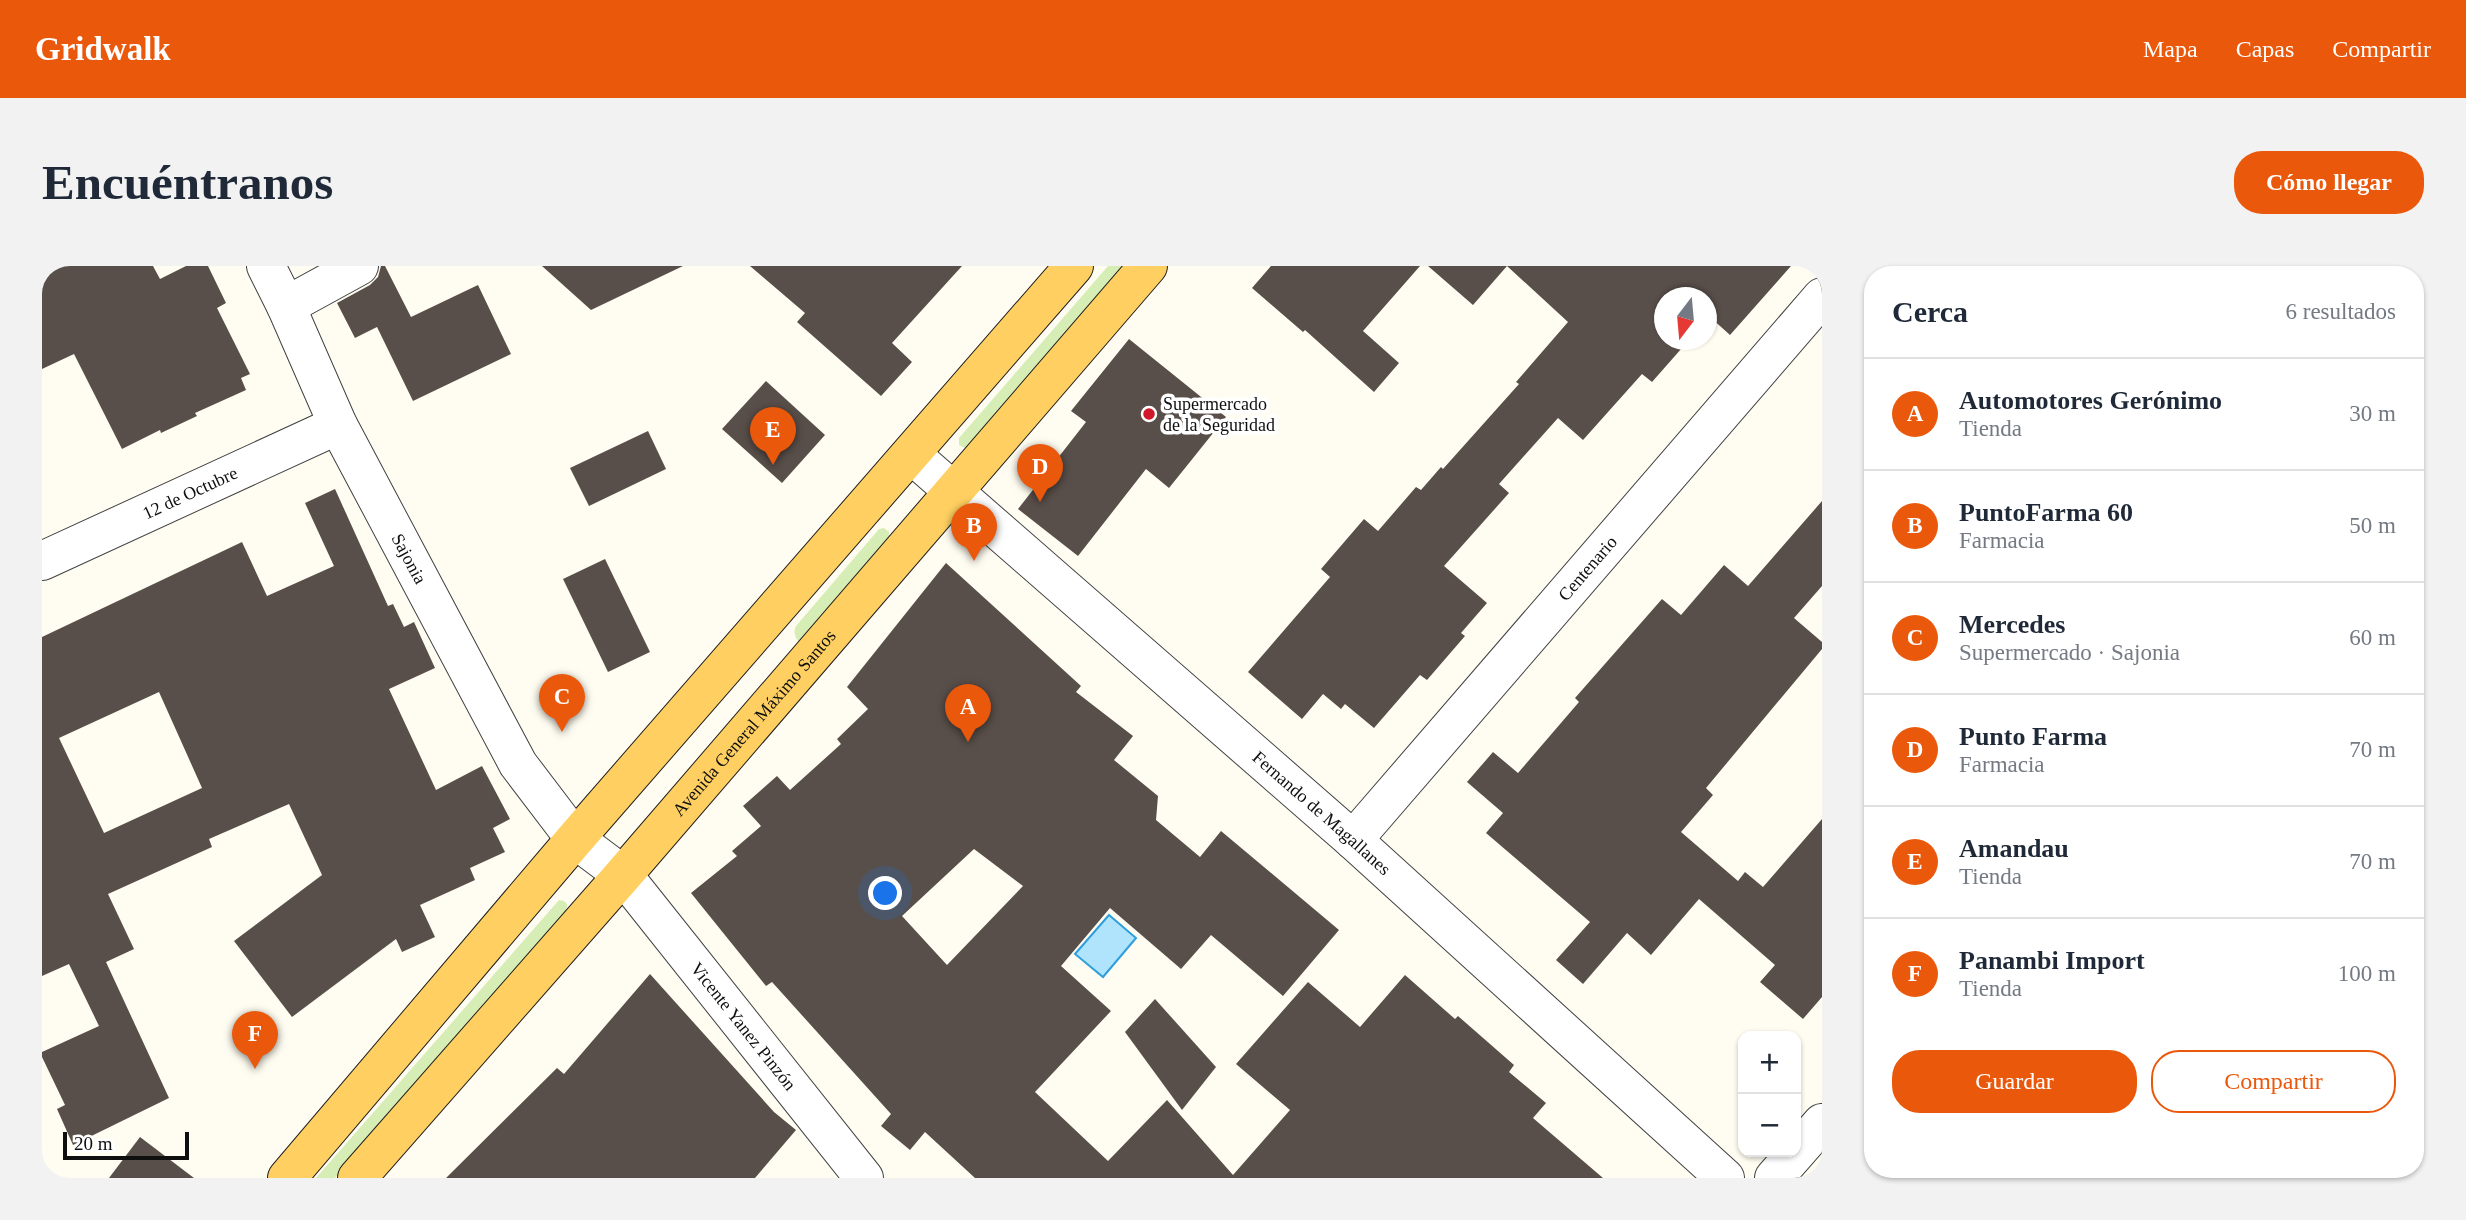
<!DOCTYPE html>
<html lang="es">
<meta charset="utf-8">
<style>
body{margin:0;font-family:Georgia,serif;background:#f2f2f3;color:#1f2937}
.controls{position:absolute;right:21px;bottom:21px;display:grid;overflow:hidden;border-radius:14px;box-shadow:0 2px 5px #0004}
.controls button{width:63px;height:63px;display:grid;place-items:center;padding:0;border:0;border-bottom:2px solid #e0e1e3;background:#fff;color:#1f2937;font:35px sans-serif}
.compass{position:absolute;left:1612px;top:21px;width:63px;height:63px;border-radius:50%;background:#fff;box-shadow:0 2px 5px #0004;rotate:196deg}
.scale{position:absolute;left:21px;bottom:18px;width:126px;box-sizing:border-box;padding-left:7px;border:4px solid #0f0f0f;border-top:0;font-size:19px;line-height:24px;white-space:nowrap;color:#0f0f0f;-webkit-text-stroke:5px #fff;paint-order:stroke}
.you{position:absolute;left:844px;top:628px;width:24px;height:24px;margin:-18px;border:5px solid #fff;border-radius:50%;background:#1a73e8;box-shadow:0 0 0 10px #1a73e833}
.badge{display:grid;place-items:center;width:46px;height:46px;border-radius:50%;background:#ea580c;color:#fff;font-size:23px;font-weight:700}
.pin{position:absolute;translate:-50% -58px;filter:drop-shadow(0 2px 4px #0008)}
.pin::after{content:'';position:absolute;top:37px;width:24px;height:21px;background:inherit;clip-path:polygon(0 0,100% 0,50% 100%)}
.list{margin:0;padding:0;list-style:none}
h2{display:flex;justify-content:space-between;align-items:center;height:91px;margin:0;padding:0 28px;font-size:30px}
h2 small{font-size:23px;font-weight:400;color:#747a83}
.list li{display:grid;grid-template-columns:46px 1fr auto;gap:21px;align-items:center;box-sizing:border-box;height:112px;padding:0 28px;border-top:2px solid #e0e1e3}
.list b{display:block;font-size:26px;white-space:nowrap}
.list p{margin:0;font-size:23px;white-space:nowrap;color:#747a83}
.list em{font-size:23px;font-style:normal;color:#747a83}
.actions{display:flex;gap:14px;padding:21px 28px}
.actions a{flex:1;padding:16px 0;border:2px solid #ea580c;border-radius:28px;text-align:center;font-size:24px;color:#ea580c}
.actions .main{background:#ea580c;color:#fff}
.map{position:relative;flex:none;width:1780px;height:912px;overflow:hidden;border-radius:28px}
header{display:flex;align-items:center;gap:42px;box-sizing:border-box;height:98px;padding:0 35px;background:#ea580c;color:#fff}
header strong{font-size:33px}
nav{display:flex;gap:38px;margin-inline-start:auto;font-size:24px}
.intro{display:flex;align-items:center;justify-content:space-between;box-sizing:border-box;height:168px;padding:0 42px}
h1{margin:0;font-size:49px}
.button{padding:18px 32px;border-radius:28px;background:#ea580c;color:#fff;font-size:24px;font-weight:700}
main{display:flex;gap:42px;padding:0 42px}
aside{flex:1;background:#fff;border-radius:28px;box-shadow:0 2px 5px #0004}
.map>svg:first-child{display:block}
</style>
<header>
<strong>Gridwalk</strong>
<nav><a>Mapa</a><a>Capas</a><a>Compartir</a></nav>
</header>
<div class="intro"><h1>Encuéntranos</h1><a class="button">Cómo llegar</a></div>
<main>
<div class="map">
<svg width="1780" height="912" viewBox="0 0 1780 912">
<rect width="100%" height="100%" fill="#fffcf1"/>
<g fill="#d6eeb6">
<polygon points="1066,0 1083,0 926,181 923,182 917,179 917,172"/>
<path d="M 842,262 L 847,266 L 847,273 L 757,376 C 753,372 751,365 754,360 L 837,263 Z"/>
<polygon points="517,634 522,635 525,638 524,647 293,912 274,912"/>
</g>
<polygon fill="#b0e4fc" stroke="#2f9fdb" stroke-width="2" points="1067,649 1094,672 1061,711 1033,688"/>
<g fill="#594f4a" fill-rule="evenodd">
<polygon points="0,0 111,0 118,13 144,0 166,0 184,37 175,42 208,108 199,112 204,124 153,147 155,150 119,167 118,164 80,183 32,88 0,103"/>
<polygon points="339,0 343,0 369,51 436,19 469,88 371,135 335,61 313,72 295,37 328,19 336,11"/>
<polygon points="500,0 641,0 549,44"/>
<polygon points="708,0 920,0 850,77 870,96 839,130 755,56 763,47"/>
<polygon points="1229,0 1378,0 1321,65 1357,97 1332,126 1263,64 1261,66 1210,22"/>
<polygon points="1386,0 1749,0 1688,69 1668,51 1664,54 1664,32 1622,32 1622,74 1647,74 1610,116 1600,108 1541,174 1516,152 1457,218 1467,227 1402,300 1445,337 1419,367 1423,370 1385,414 1378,409 1332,462 1303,438 1299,443 1281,428 1260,453 1206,406 1288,311 1279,303 1322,253 1336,265 1374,221 1379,224 1399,201 1401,203 1477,118 1474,116 1526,56 1465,0 1431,39"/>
<polygon points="1087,73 1184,151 1127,222 1104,203 1036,290 976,243 1044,156 1029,145"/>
<polygon points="724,115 783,169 740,217 680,163"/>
<polygon points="606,165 624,203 547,240 528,202"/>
<path d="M 293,223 L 346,340 L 351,338 L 362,361 L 372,356 L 393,402 L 347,423 L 394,524 L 440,500 L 468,553 L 451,562 L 463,586 L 428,602 L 433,614 L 378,639 L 393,671 L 360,686 L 354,673 L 250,751 L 192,675 L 280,609 L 247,538 L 167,573 L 170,581 L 66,628 L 92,683 L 64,696 L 127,832 L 31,879 L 15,843 L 23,839 L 0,791 L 0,786 L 57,760 L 27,698 L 0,710 L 0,371 L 200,276 L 225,330 L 292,300 L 263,237 ZM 117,426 L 160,522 L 62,567 L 17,472 Z"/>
<polygon points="1780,235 1780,320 1752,352 1780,376 1780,383 1664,522 1671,529 1639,566 1696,615 1703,606 1721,621 1780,553 1780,731 1761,753 1718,716 1733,699 1657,633 1609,689 1585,667 1541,718 1514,694 1548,656 1444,567 1461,547 1425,516 1451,486 1476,507 1537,436 1533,432 1620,333 1639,349 1682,299 1706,320"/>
<polygon points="563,293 608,386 566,406 521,313"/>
<path d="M 904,297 L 1039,420 L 1034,426 L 1091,470 L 1072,494 L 1116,530 L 1114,554 L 1158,591 L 1179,565 L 1297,664 L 1241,730 L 1169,669 L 1139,703 L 1068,642 L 1019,700 L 1069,745 L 993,826 L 1066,895 L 1125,834 L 1191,909 L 1248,844 L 1194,798 L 1266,716 L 1318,761 L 1363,709 L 1413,753 L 1416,750 L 1472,799 L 1467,806 L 1504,837 L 1491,852 L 1561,912 L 933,912 L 883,866 L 868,884 L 839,860 L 849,848 L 730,716 L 724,720 L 649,627 L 695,590 L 690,585 L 719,560 L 701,540 L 735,510 L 748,524 L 799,478 L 795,473 L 826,443 L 805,421 ZM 932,583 L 981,620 L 905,699 L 860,650 Z"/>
<polygon points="608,708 732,846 754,864 713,912 404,912 515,802 522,808"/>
<polygon points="1113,733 1174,801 1140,844 1083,766"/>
<polygon points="98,871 152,912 67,912"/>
</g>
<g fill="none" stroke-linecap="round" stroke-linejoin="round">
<g stroke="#424242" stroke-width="40">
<g id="minor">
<path id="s1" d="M 224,0 L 244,40 L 296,159 L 476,498 L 533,573 L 581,609 L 822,912"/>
<polyline points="244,40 317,0"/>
<path id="s2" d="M 870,189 L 1311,574 L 1683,912"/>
<path id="s3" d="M 0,295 L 296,159"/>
<path id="s4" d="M 1311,574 L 1780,31"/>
<polyline points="1732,912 1780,857"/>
</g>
</g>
<g stroke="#202020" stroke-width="40">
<g id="primary">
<polyline points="245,912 533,573 1032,0"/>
<path id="s5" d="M 315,912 L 581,609 L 1106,0"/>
</g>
</g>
<use href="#minor" stroke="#fff" stroke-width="38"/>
<use href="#primary" stroke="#ffd061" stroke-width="38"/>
</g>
<circle fill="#cf182a" stroke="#fff" stroke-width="2.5" cx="1107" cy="148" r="7"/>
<g text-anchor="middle" stroke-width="7" stroke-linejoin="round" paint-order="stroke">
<g font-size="18" fill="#0f0f0f" stroke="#fff" text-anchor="start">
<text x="1121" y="144">Supermercado<tspan x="1121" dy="21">de la Seguridad</tspan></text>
</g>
<g font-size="18" fill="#0f0f0f" stroke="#fff">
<text dy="6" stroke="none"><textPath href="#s3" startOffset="163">12 de Octubre</textPath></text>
<text dy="6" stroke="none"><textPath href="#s1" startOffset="326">Sajonia</textPath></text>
<text dy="6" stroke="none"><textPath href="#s4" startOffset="359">Centenario</textPath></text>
<text dy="6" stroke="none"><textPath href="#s5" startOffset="604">Avenida General Máximo Santos</textPath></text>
<text dy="6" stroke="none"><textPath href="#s2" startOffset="544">Fernando de Magallanes</textPath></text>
<text dy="6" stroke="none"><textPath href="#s1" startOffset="906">Vicente Yanez Pinzón</textPath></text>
</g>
</g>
</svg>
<div class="controls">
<button>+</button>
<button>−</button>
</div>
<svg class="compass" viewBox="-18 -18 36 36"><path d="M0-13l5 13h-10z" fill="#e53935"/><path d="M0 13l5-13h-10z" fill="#747a83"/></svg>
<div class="scale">20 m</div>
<div class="you"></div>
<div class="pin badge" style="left:926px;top:476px">A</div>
<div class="pin badge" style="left:932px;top:295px">B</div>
<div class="pin badge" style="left:520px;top:466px">C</div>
<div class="pin badge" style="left:998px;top:236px">D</div>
<div class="pin badge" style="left:731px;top:199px">E</div>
<div class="pin badge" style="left:213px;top:803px">F</div>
</div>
<aside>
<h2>Cerca<small>6 resultados</small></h2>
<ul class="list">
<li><span class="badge">A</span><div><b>Automotores Gerónimo</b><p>Tienda</p></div><em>30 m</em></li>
<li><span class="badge">B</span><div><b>PuntoFarma 60</b><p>Farmacia</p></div><em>50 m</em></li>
<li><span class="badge">C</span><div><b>Mercedes</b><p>Supermercado · Sajonia</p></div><em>60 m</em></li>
<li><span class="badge">D</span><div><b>Punto Farma</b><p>Farmacia</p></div><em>70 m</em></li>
<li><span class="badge">E</span><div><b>Amandau</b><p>Tienda</p></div><em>70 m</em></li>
<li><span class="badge">F</span><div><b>Panambi Import</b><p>Tienda</p></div><em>100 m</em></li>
</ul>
<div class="actions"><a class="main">Guardar</a><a>Compartir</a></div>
</aside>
</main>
